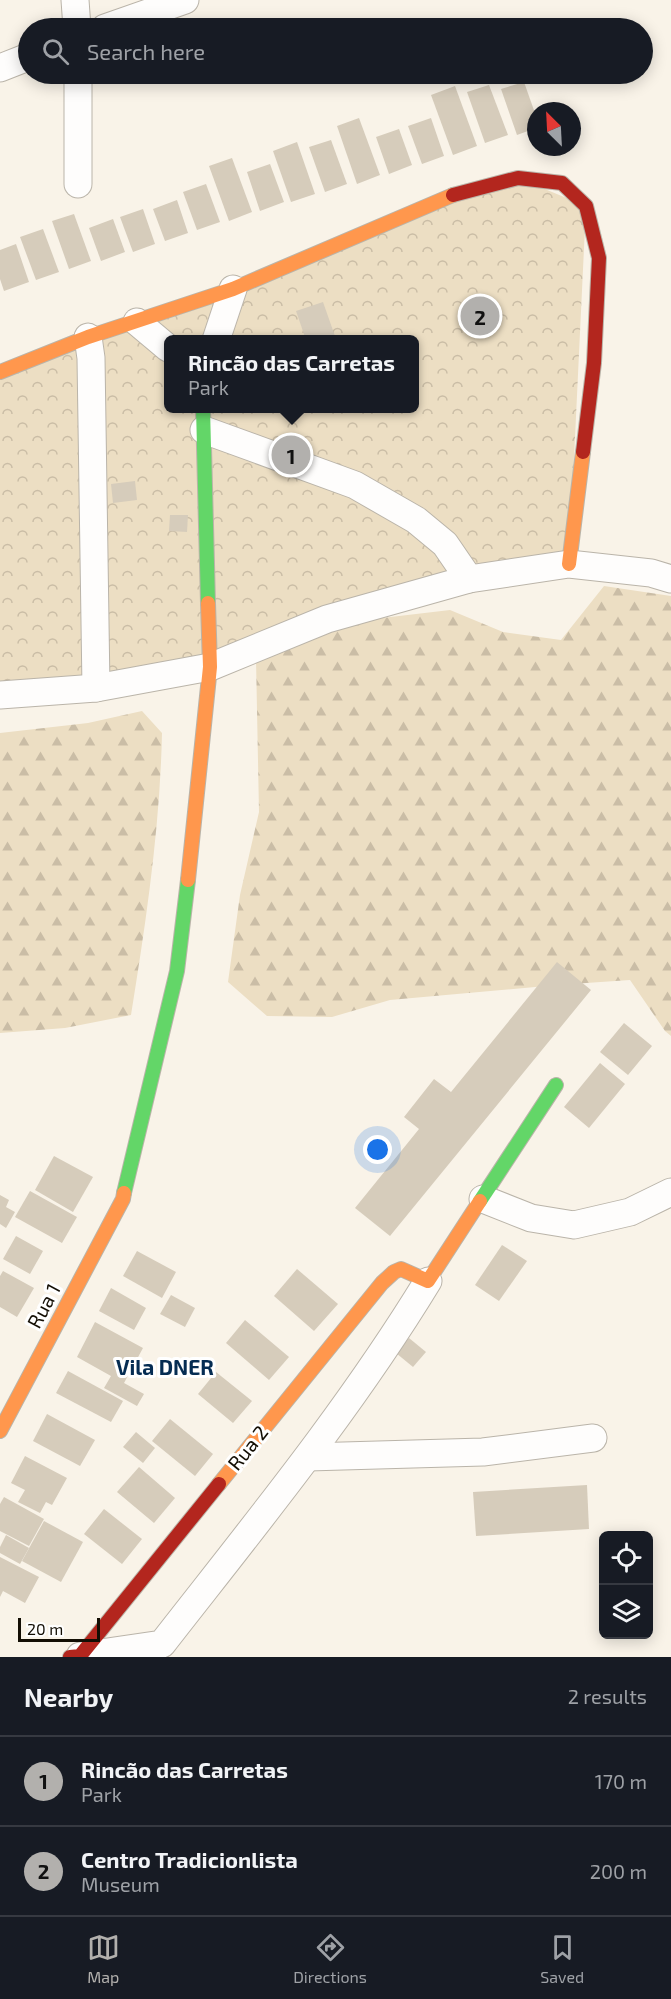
<!DOCTYPE html>
<meta charset="utf-8">
<style>
body{margin:0;font-family:"Exo 2",sans-serif;background:#242831;color:#f1f3f6}
.controls{position:absolute;right:18px;bottom:18px;display:grid;overflow:hidden;border-radius:9px;box-shadow:0 3px 15px #0003}
.controls button{width:54px;height:54px;display:grid;place-items:center;padding:0;border:0;border-bottom:2px solid #363941;background:#171b24;color:#f1f3f6;font:30px sans-serif}
.compass{position:absolute;left:527px;top:102px;width:54px;height:54px;border-radius:50%;background:#171b24;box-shadow:0 3px 15px #0003;rotate:336deg}
.scale{position:absolute;left:18px;bottom:15px;width:82px;box-sizing:border-box;padding-left:6px;border:3px solid #130e04;border-top:0;font-size:16px;line-height:21px;white-space:nowrap;color:#130e04;-webkit-text-stroke:4px #fff;paint-order:stroke}
.you{position:absolute;left:378px;top:1150px;width:21px;height:21px;margin:-15px;border:4px solid #fff;border-radius:50%;background:#1a73e8;box-shadow:0 0 0 9px #1a73e833}
.badge{display:grid;place-items:center;width:39px;height:39px;border-radius:50%;background:#b2b0ad;color:#111;font-size:20px;font-weight:700}
.pin{position:absolute;translate:-50% -50%;border:3px solid #fff;box-shadow:0 2px 6px #0006}
.popup{position:absolute;left:164px;top:335px;width:255px;height:78px;box-sizing:border-box;display:grid;place-content:center;border-radius:9px;background:#171b24;filter:drop-shadow(0 2px 4px #0005);font-size:20px;white-space:nowrap;color:#9ea1a6}
.popup b{font-size:22px;color:#f1f3f6}
.popup::after{content:'';position:absolute;left:50%;top:100%;margin-left:-12px;border:12px solid transparent;border-top-color:#171b24}
.list{margin:0;padding:0;list-style:none}
h2{display:flex;justify-content:space-between;align-items:center;height:78px;margin:0;padding:0 24px;font-size:26px}
h2 small{font-size:20px;font-weight:400;color:#9ea1a6}
.list li{display:grid;grid-template-columns:39px 1fr auto;gap:18px;align-items:center;box-sizing:border-box;height:90px;padding:0 24px;border-top:2px solid #363941}
.list b{display:block;font-size:22px;white-space:nowrap}
.list p{margin:0;font-size:20px;white-space:nowrap;color:#9ea1a6}
.list em{font-size:20px;font-style:normal;color:#9ea1a6}
.icon{flex:none;width:33px;height:33px;fill:none;stroke:currentColor;stroke-width:2;stroke-linecap:round;stroke-linejoin:round}
.map{position:relative;flex:none;width:671px;height:1657px;overflow:hidden}
.search{position:absolute;background:#171b24;box-shadow:0 3px 15px #0003;left:18px;right:18px;top:18px;height:66px;display:flex;align-items:center;gap:15px;box-sizing:border-box;padding:0 21px;border-radius:33px;color:#9ea1a6;font-size:22px}
.sheet{height:258px;background:#171b24}
nav{display:flex;justify-content:space-around;align-items:center;box-sizing:border-box;height:84px;border-top:2px solid #363941;background:#171b24;font-size:16px;color:#9ea1a6}
nav a{display:grid;justify-items:center;gap:3px}
nav .on{color:#b2b0ad}
.map>svg:first-child{display:block}
</style>
<div class="map">
<svg width="671" height="1657" viewBox="0 0 671 1657">
<defs>
<pattern id="forest-firs" width="22" height="20" patternUnits="userSpaceOnUse" patternTransform="scale(1.5)"><rect width="22" height="20" fill="#ecdec3"/><path d="M5 1l3.5 6h-7zM16 11l3.5 6h-7z" fill="#cabda6"/></pattern>
<pattern id="park-crowns" width="20" height="18" patternUnits="userSpaceOnUse" patternTransform="scale(1.5)"><rect width="20" height="18" fill="#ecdec3"/><path d="M2 6a3 3 0 1 1 6 0M12 15a3 3 0 1 1 6 0" fill="none" stroke="#cabda6"/></pattern>
</defs>
<rect width="100%" height="100%" fill="#f9f3e8"/>
<g fill="url(#forest-firs)">
<polygon points="604,586 671,596 671,1036 665,1031 630,980 557,985 390,1000 332,1017 267,1016 228,982 240,895 259,812 256,659 365,620 450,610 503,632 561,640"/>
<path d="M 142,711 L 162,733 C 160,828 146,922 131,1015 L 65,1028 L 0,1033 L 0,733 L 88,723 Z"/>
</g>
<path fill="url(#park-crowns)" fill-rule="evenodd" d="M 518,178 L 586,206 L 569,564 L 513,572 L 210,667 L 0,695 L 0,372 ZM 168,340 L 414,340 L 414,408 L 168,408 Z"/>
<g fill="#d6ccbb">
<polygon points="524,82 536,116 536,128 517,135 501,89"/>
<polygon points="489,85 508,135 485,143 467,92"/>
<polygon points="455,86 477,146 453,155 431,95"/>
<polygon points="359,118 380,175 357,184 337,126"/>
<polygon points="431,118 444,156 422,164 408,126"/>
<polygon points="399,129 412,165 389,174 376,137"/>
<polygon points="331,140 347,184 325,192 309,147"/>
<polygon points="297,142 315,194 291,202 273,151"/>
<polygon points="232,158 252,212 229,221 209,166"/>
<polygon points="270,164 284,202 260,211 247,172"/>
<polygon points="206,184 220,222 197,230 183,192"/>
<polygon points="177,200 188,233 165,241 153,209"/>
<polygon points="143,209 155,244 133,252 120,217"/>
<polygon points="74,214 91,261 69,269 52,221"/>
<polygon points="113,219 125,252 101,261 89,228"/>
<polygon points="43,229 59,272 36,280 20,237"/>
<polygon points="16,244 29,282 4,291 0,279 0,250"/>
<polygon points="323,302 336,339 306,340 296,311"/>
<polygon points="135,481 137,500 113,503 111,484"/>
<polygon points="170,515 188,515 187,532 169,531"/>
<polygon points="557,962 591,990 390,1236 355,1208 419,1129 404,1117 434,1079 451,1092"/>
<polygon points="624,1023 652,1046 628,1075 600,1052"/>
<polygon points="600,1063 625,1084 589,1128 564,1107"/>
<polygon points="54,1156 93,1177 73,1212 35,1190"/>
<polygon points="30,1191 77,1217 62,1243 15,1217"/>
<polygon points="0,1195 9,1200 6,1207 15,1212 6,1228 0,1224"/>
<polygon points="16,1236 43,1251 30,1274 3,1259"/>
<polygon points="502,1245 527,1261 499,1301 475,1285"/>
<polygon points="137,1251 176,1272 162,1298 123,1276"/>
<polygon points="297,1269 338,1304 314,1331 274,1296"/>
<polygon points="3,1271 34,1288 17,1317 0,1307 0,1276"/>
<polygon points="111,1288 146,1308 134,1330 99,1311"/>
<polygon points="171,1295 195,1308 185,1327 160,1314"/>
<polygon points="245,1320 289,1357 269,1380 226,1343"/>
<polygon points="95,1322 143,1348 124,1383 144,1394 137,1406 104,1388 111,1376 77,1357"/>
<polygon points="409,1338 426,1352 413,1367 396,1353"/>
<polygon points="68,1371 123,1401 111,1422 56,1393"/>
<polygon points="216,1372 252,1401 233,1423 198,1394"/>
<polygon points="47,1414 95,1440 80,1466 33,1441"/>
<polygon points="170,1419 213,1454 195,1476 152,1441"/>
<polygon points="136,1432 155,1448 143,1463 123,1447"/>
<polygon points="25,1456 67,1478 52,1505 46,1502 40,1513 18,1502 25,1490 11,1483"/>
<polygon points="139,1467 175,1498 154,1523 117,1492"/>
<polygon points="587,1485 589,1529 476,1536 473,1492"/>
<polygon points="4,1497 44,1519 29,1546 0,1531 0,1504"/>
<polygon points="104,1509 142,1539 122,1564 84,1534"/>
<polygon points="44,1521 83,1542 61,1582 22,1561"/>
<polygon points="6,1535 29,1548 20,1564 0,1553 0,1547"/>
<polygon points="0,1557 39,1577 25,1603 3,1591 0,1597"/>
</g>
<g fill="none" stroke-linecap="round" stroke-linejoin="round">
<g stroke="#bab4a9" stroke-width="29">
<g id="street">
<polyline points="75,0 77,28"/>
<polyline points="105,28 185,0"/>
<polyline points="0,68 28,57"/>
<polyline points="78,74 78,184"/>
<polyline points="137,322 168,348"/>
<polyline points="88,337 91,358 96,688"/>
<polyline points="216,340 233,289"/>
<polyline points="204,430 355,485 416,520 445,544 469,579"/>
<polyline points="0,695 96,688 210,667 327,619 469,579 569,564 651,573 671,579"/>
<polyline points="483,1199 531,1218 574,1225 630,1212 671,1192"/>
<polyline points="308,1457 483,1452 593,1438"/>
<path d="M 80,1656 L 162,1644 C 254,1526 350,1409 428,1281"/>
</g>
</g>
<g stroke="#bab4a9" stroke-width="16">
<g id="fast">
<polyline points="203,408 208,603"/>
<polyline points="124,1193 177,971 188,880"/>
<polyline points="480,1201 556,1085"/>
</g>
</g>
<g stroke="#bab4a9" stroke-width="16">
<g id="slow">
<polyline points="0,372 88,337 233,289 453,195"/>
<polyline points="569,564 583,452"/>
<polyline points="188,880 210,667 208,603"/>
<polyline points="0,1431 123,1199 124,1193"/>
<polyline points="219,1484 382,1283 394,1272 401,1269 428,1281 480,1201"/>
</g>
</g>
<g stroke="#bab4a9" stroke-width="16">
<g id="jam">
<polyline points="453,195 518,178 562,183 586,206 599,258 594,363 583,452"/>
<polyline points="70,1657 80,1656 219,1484"/>
</g>
</g>
<use href="#street" stroke="#fefdfc" stroke-width="27"/>
<use href="#fast" stroke="#63d668" stroke-width="14"/>
<use href="#slow" stroke="#ff974d" stroke-width="14"/>
<use href="#jam" stroke="#b3261e" stroke-width="14"/>
</g>
<g text-anchor="middle" stroke-width="6" stroke-linejoin="round" paint-order="stroke">
<g font-size="20" fill="#130e04" stroke="#fff">
<text transform="translate(44 1306) rotate(-62)" y="7">Rua 1</text>
<text transform="translate(248 1448) rotate(-51)" y="7">Rua 2</text>
</g>
<g font-size="21" font-weight="bold" fill="#052c52" stroke="#fff">
<text x="165" y="1375">Vila DNER</text>
</g>
</g>
</svg>
<div class="controls">
<button><svg class="icon" aria-label="locate" viewBox="0 0 24 24"><circle cx="12" cy="12" r="6"/><path d="M12 2v4M12 18v4M2 12h4M18 12h4"/></svg></button>
<button><svg class="icon" aria-label="layers" viewBox="0 0 24 24"><path d="M12 4l9 5-9 5-9-5zM3 14l9 5 9-5"/></svg></button>
</div>
<svg class="compass" viewBox="-18 -18 36 36"><path d="M0-13l5 13h-10z" fill="#e53935"/><path d="M0 13l5-13h-10z" fill="#9ea1a6"/></svg>
<div class="scale">20 m</div>
<div class="you"></div>
<div class="pin badge" style="left:291px;top:455px">1</div>
<div class="popup"><b>Rincão das Carretas</b>Park</div>
<div class="pin badge" style="left:480px;top:316px">2</div>
<div class="search"><svg class="icon" aria-label="search" viewBox="0 0 24 24"><circle cx="10" cy="10" r="6"/><path d="M15 15l6 6"/></svg>Search here</div>
</div>
<section class="sheet">
<h2>Nearby<small>2 results</small></h2>
<ul class="list">
<li><span class="badge">1</span><div><b>Rincão das Carretas</b><p>Park</p></div><em>170 m</em></li>
<li><span class="badge">2</span><div><b>Centro Tradicionlista</b><p>Museum</p></div><em>200 m</em></li>
</ul>
</section>
<nav>
<a class="on"><svg class="icon" aria-label="map" viewBox="0 0 24 24"><path d="M3 6l6-2 6 2 6-2v14l-6 2-6-2-6 2zM9 4v14M15 6v14"/></svg>Map</a>
<a><svg class="icon" aria-label="directions" viewBox="0 0 24 24"><path d="M12 3l9 9-9 9-9-9zM9 14v-3h6M13 9l2 2-2 2"/></svg>Directions</a>
<a><svg class="icon" aria-label="saved" viewBox="0 0 24 24"><path d="M7 4h10v16l-5-4-5 4z"/></svg>Saved</a>
</nav>
